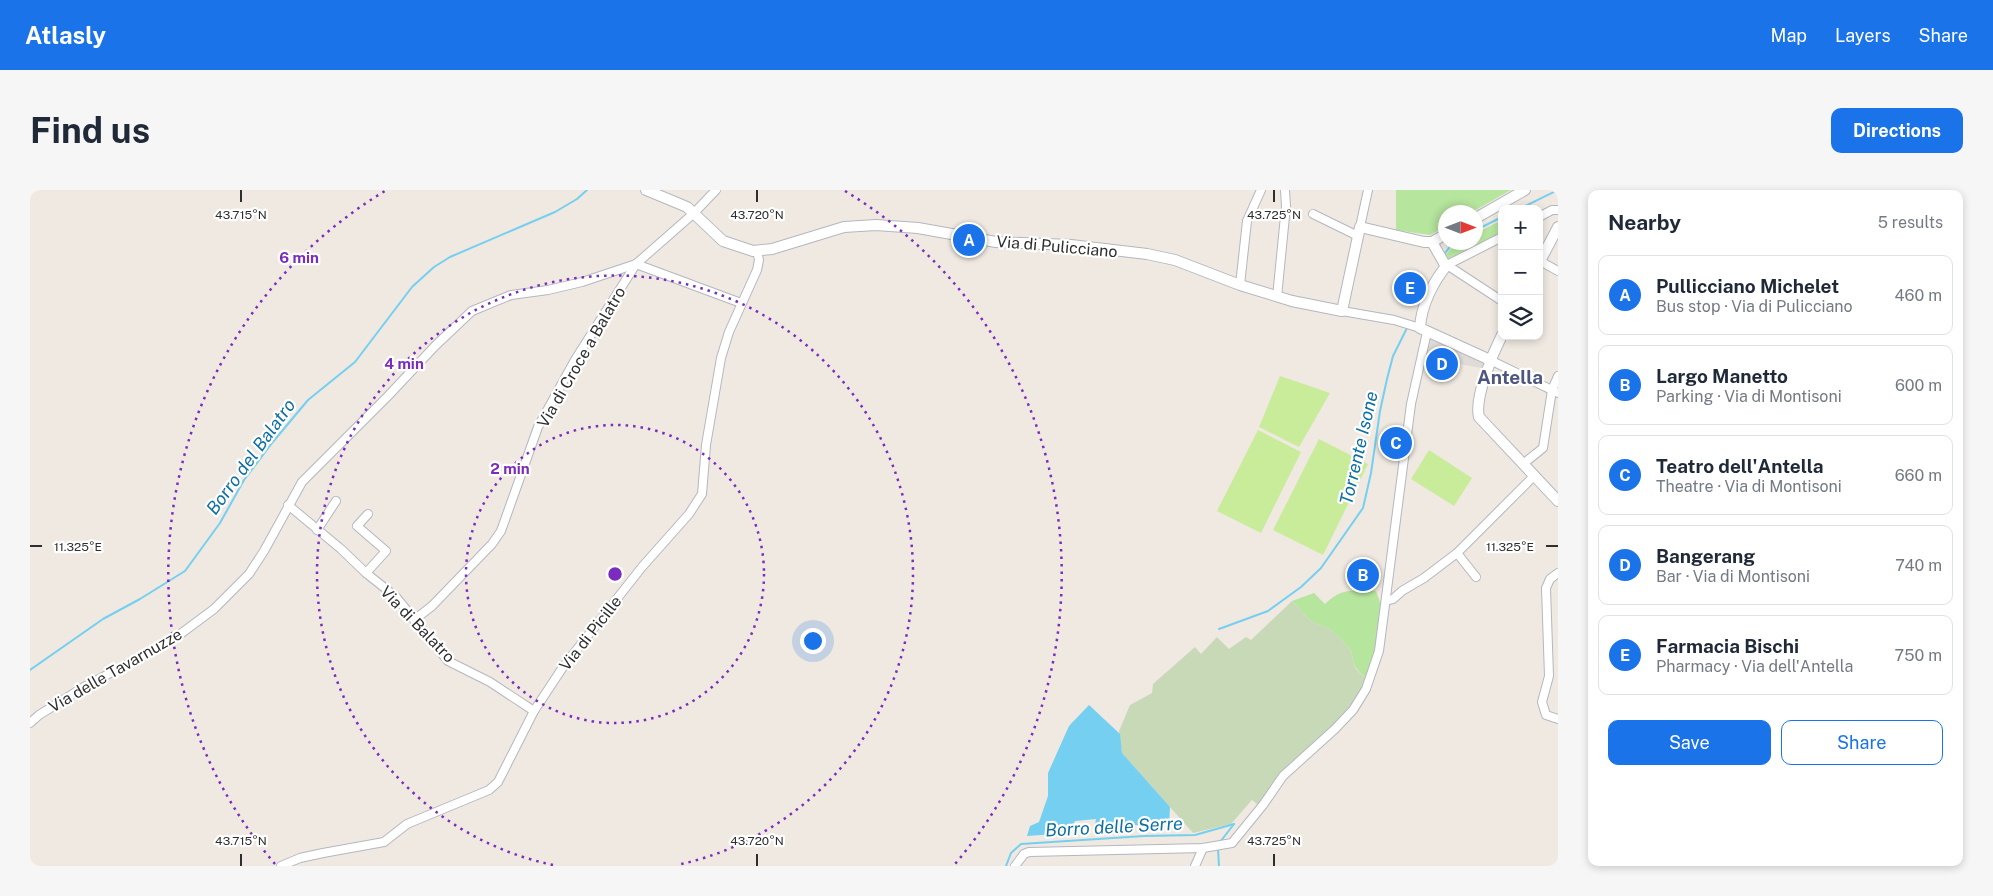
<!DOCTYPE html>
<meta charset="utf-8">
<style>
body{margin:0;font-family:"Public Sans",sans-serif;background:#f6f6f7;color:#1f2937}
.controls{position:absolute;right:15px;top:15px;display:grid;overflow:hidden;border-radius:10px;box-shadow:0 2px 8px #0003}
.controls button{width:45px;height:45px;display:grid;place-items:center;padding:0;border:0;border-bottom:1px solid #e0e1e3;background:#fff;color:#1f2937;font:25px sans-serif}
.compass{position:absolute;left:1408px;top:15px;width:45px;height:45px;border-radius:50%;background:#fff;box-shadow:0 2px 8px #0003;rotate:90deg}
.you{position:absolute;left:782px;top:450px;width:18px;height:18px;margin:-12px;border:4px solid #fff;border-radius:50%;background:#1a73e8;box-shadow:0 0 0 8px #1a73e833}
.badge{display:grid;place-items:center;width:32px;height:32px;border-radius:50%;background:#1a73e8;color:#fff;font-size:16px;font-weight:700}
.pin{position:absolute;translate:-50% -50%;border:2px solid #fff;box-shadow:0 1px 5px #0006}
.list{margin:0;padding:0;list-style:none}
h2{display:flex;justify-content:space-between;align-items:center;height:65px;margin:0;padding:0 20px;font-size:21px}
h2 small{font-size:16px;font-weight:400;color:#747a83}
.list li{display:grid;grid-template-columns:32px 1fr auto;gap:15px;align-items:center;box-sizing:border-box;height:80px;margin:0 10px 10px;padding:0 10px;border:1px solid #e0e1e3;border-radius:10px}
.list b{display:block;font-size:19px;white-space:nowrap}
.list p{margin:0;font-size:16px;white-space:nowrap;color:#747a83}
.list em{font-size:16px;font-style:normal;color:#747a83}
.actions{display:flex;gap:10px;padding:15px 20px}
.actions a{flex:1;padding:11px 0;border:1px solid #1a73e8;border-radius:10px;text-align:center;font-size:18px;color:#1a73e8}
.actions .main{background:#1a73e8;color:#fff}
.icon{flex:none;width:28px;height:28px;fill:none;stroke:currentColor;stroke-width:2;stroke-linecap:round;stroke-linejoin:round}
.map{position:relative;flex:none;width:1528px;height:676px;overflow:hidden;border-radius:10px}
header{display:flex;align-items:center;gap:30px;box-sizing:border-box;height:70px;padding:0 25px;background:#1a73e8;color:#fff}
header strong{font-size:24px}
nav{display:flex;gap:28px;margin-inline-start:auto;font-size:18px}
.intro{display:flex;align-items:center;justify-content:space-between;box-sizing:border-box;height:120px;padding:0 30px}
h1{margin:0;font-size:35px}
.button{padding:12px 22px;border-radius:10px;background:#1a73e8;color:#fff;font-size:18px;font-weight:700}
main{display:flex;gap:30px;padding:0 30px}
aside{flex:1;background:#fff;border-radius:10px;box-shadow:0 2px 8px #0003}
.map>svg:first-child{display:block}
</style>
<header>
<strong>Atlasly</strong>
<nav><a>Map</a><a>Layers</a><a>Share</a></nav>
</header>
<div class="intro"><h1>Find us</h1><a class="button">Directions</a></div>
<main>
<div class="map">
<svg width="1528" height="676" viewBox="0 0 1528 676">
<rect width="100%" height="100%" fill="#efe9e1"/>
<g fill="#b6e59e">
<polygon points="1366,0 1481,0 1442,22 1416,22 1415,37 1400,45 1366,40"/>
<polygon points="1472,30 1472,42 1418,69 1415,65 1427,53 1446,52 1446,43"/>
<path d="M 1336,400 L 1346,401 L 1352,418 L 1342,474 L 1337,490 L 1325,477 L 1321,461 L 1310,448 L 1300,439 L 1282,432 L 1262,411 L 1284,403 L 1295,414 C 1310,400 1316,401 1336,400 Z"/>
</g>
<polygon fill="#c8d9b8" points="1262,411 1282,432 1300,439 1310,448 1321,461 1325,478 1337,490 1334,497 1301,540 1258,575 1228,615 1222,610 1201,634 1163,643 1092,563 1089,541 1100,515 1122,503 1123,494 1165,457 1171,464 1187,447 1199,459 1216,447 1221,450"/>
<g fill="#c9ec9a">
<polygon points="1250,186 1300,203 1269,257 1229,237"/>
<polygon points="1228,240 1271,262 1231,343 1187,321"/>
<polygon points="1289,249 1338,274 1293,365 1243,340"/>
<polygon points="1399,260 1442,288 1424,316 1381,289"/>
</g>
<polygon fill="#dfdcd8" points="1397,142 1460,170 1457,179 1390,167"/>
<polygon fill="#75cff0" points="1059,515 1090,544 1092,563 1140,617 1139,635 1065,635 1066,629 1045,631 1039,643 997,646 1000,636 1009,632 1018,606 1018,583 1039,536"/>
<g fill="none" stroke-linecap="round" stroke-linejoin="round">
<g stroke="#75cff0" stroke-width="2">
<polyline points="1489,19 1528,0"/>
<polyline points="1446,40 1472,27"/>
<polyline points="1415,63 1424,52"/>
<polyline points="1189,439 1238,421 1271,397 1291,378 1333,318 1341,283 1350,221 1357,189 1363,166 1377,138"/>
<polyline points="0,480 73,429 110,409 155,381 190,333 214,290 242,253 278,210 325,172 382,97 404,77 420,67 525,22 547,9 557,0"/>
<polyline points="1190,652 1204,634"/>
<polyline points="1188,659 1189,676"/>
<polyline points="976,676 981,663 991,654 1114,646 1165,645 1204,634"/>
</g>
<g stroke="#b4b7c1" stroke-width="10">
<g id="street">
<polyline points="1283,24 1328,46"/>
<polyline points="1509,27 1522,20 1528,20"/>
<polyline points="1330,37 1338,0"/>
<polyline points="1510,71 1528,81"/>
<polyline points="606,74 711,113"/>
<polyline points="1417,75 1472,111"/>
<polyline points="1417,75 1472,47"/>
<polyline points="1210,95 1217,31 1231,0"/>
<polyline points="1247,107 1256,16 1255,0"/>
<polyline points="1312,121 1364,130 1390,138"/>
<polyline points="1460,170 1528,203"/>
<polyline points="1493,274 1513,258 1522,200 1528,186"/>
<polyline points="258,315 311,359 336,383 366,407 418,471 460,492 504,521"/>
<polyline points="287,340 306,311"/>
<polyline points="1427,363 1446,387"/>
<polyline points="336,383 356,361 327,336 338,324"/>
<polyline points="1528,383 1520,389 1516,398 1519,486 1512,512 1516,525 1528,529"/>
<polyline points="1356,411 1363,409 1372,401 1394,388 1427,363 1504,286"/>
<polyline points="384,430 402,416 462,354 471,341 508,237 545,170 606,74"/>
<polyline points="0,533 9,525 54,497 141,451 184,419 219,384 234,361 272,292 358,206 405,156 442,121 481,105 518,100 552,92 606,74 663,24 686,0"/>
<polyline points="251,676 270,668 293,663 354,652 377,634 459,600 468,592 504,521 533,477 612,377 659,324 672,304 676,255 691,168 699,142 727,80 729,70 727,61"/>
<polyline points="985,676 994,664 999,662 1173,658 1202,653 1233,615 1253,586 1305,539 1323,520 1336,499 1349,461 1381,214 1397,142"/>
<polyline points="1165,676 1173,658"/>
</g>
</g>
<g stroke="#b4b7c1" stroke-width="12">
<g id="secondary">
<polyline points="616,0 657,17 693,51 723,61 742,59 814,37 846,35 888,38 966,52 1041,55 1117,64 1145,70 1210,95 1262,111 1312,121 1330,37 1394,52 1402,52 1416,44"/>
<polyline points="1446,28 1495,0"/>
<path d="M 1402,52 L 1414,73 L 1417,75 C 1403,92 1391,116 1390,138 L 1460,170"/>
<polyline points="1509,73 1528,37"/>
<path d="M 1472,145 C 1463,163 1444,208 1449,227 L 1528,311"/>
</g>
</g>
<use href="#street" stroke="#fff" stroke-width="8"/>
<use href="#secondary" stroke="#fff" stroke-width="10"/>
</g>
<path fill="none" stroke="#2e2e2e" stroke-width="2" d="M 211,0 L 211,12M 727,0 L 727,12M 1244,0 L 1244,12M 0,356 L 12,356M 1516,356 L 1528,356M 211,664 L 211,676M 727,664 L 727,676M 1244,664 L 1244,676"/>
<g fill="none" stroke="#7b2cbf" stroke-width="2.5" stroke-dasharray="2.5 5">
<circle cx="585" cy="384" r="149"/>
<path d="M523 675A298 298 0 1 1 647 675"/>
<path d="M245 674A447 447 0 0 1 355 1M815 1A447 447 0 0 1 925 674"/>
</g>
<g text-anchor="middle" stroke-width="4.5" stroke-linejoin="round" paint-order="stroke">
<g font-size="16" fill="#2e2e2e" stroke="#fff">
<text transform="translate(1027 56) rotate(5)" y="6">Via di Pulicciano</text>
<text transform="translate(551 167) rotate(-60)" y="6">Via di Croce a Balatro</text>
<text transform="translate(388 434) rotate(46)" y="6">Via di Balatro</text>
<text transform="translate(560 443) rotate(-52)" y="6">Via di Picille</text>
<text transform="translate(85 480) rotate(-30)" y="6">Via delle Tavarnuzze</text>
</g>
<g font-size="18" font-style="italic" fill="#0d6fa3" stroke="#fff">
<text transform="translate(1329 258) rotate(-77)" y="6">Torrente Isone</text>
<text transform="translate(221 267) rotate(-54)" y="6">Borro del Balatro</text>
<text transform="translate(1084 637) rotate(-3)" y="6">Borro delle Serre</text>
</g>
<g font-size="19" font-weight="bold" fill="#4d5680" stroke="#fff">
<text x="1480" y="194">Antella</text>
</g>
</g>
<g font-size="12" text-anchor="middle" fill="#2e2e2e" stroke="#fff" stroke-width="4.5" stroke-linejoin="round" paint-order="stroke">
<text x="211" y="29">43.715°N</text>
<text x="727" y="29">43.720°N</text>
<text x="1244" y="29">43.725°N</text>
<text x="1480" y="361">11.325°E</text>
<text x="48" y="361">11.325°E</text>
<text x="211" y="655">43.715°N</text>
<text x="727" y="655">43.720°N</text>
<text x="1244" y="655">43.725°N</text>
</g>
<circle cx="585" cy="384" r="8" fill="#7b2cbf" stroke="#fff" stroke-width="2.5"/>
<g font-size="15" text-anchor="middle" font-weight="bold" fill="#7b2cbf" stroke="#fff" stroke-width="4.5" stroke-linejoin="round" paint-order="stroke">
<text x="269" y="73">6 min</text>
<text x="374" y="179">4 min</text>
<text x="480" y="284">2 min</text>
</g>
</svg>
<div class="controls">
<button>+</button>
<button>−</button>
<button><svg class="icon" aria-label="layers" viewBox="0 0 24 24"><path d="M12 4l9 5-9 5-9-5zM3 14l9 5 9-5"/></svg></button>
</div>
<svg class="compass" viewBox="-18 -18 36 36"><path d="M0-13l5 13h-10z" fill="#e53935"/><path d="M0 13l5-13h-10z" fill="#747a83"/></svg>
<div class="you"></div>
<div class="pin badge" style="left:939px;top:50px">A</div>
<div class="pin badge" style="left:1333px;top:385px">B</div>
<div class="pin badge" style="left:1366px;top:253px">C</div>
<div class="pin badge" style="left:1412px;top:174px">D</div>
<div class="pin badge" style="left:1380px;top:98px">E</div>
</div>
<aside>
<h2>Nearby<small>5 results</small></h2>
<ul class="list">
<li><span class="badge">A</span><div><b>Pullicciano Michelet</b><p>Bus stop · Via di Pulicciano</p></div><em>460 m</em></li>
<li><span class="badge">B</span><div><b>Largo Manetto</b><p>Parking · Via di Montisoni</p></div><em>600 m</em></li>
<li><span class="badge">C</span><div><b>Teatro dell'Antella</b><p>Theatre · Via di Montisoni</p></div><em>660 m</em></li>
<li><span class="badge">D</span><div><b>Bangerang</b><p>Bar · Via di Montisoni</p></div><em>740 m</em></li>
<li><span class="badge">E</span><div><b>Farmacia Bischi</b><p>Pharmacy · Via dell'Antella</p></div><em>750 m</em></li>
</ul>
<div class="actions"><a class="main">Save</a><a>Share</a></div>
</aside>
</main>
